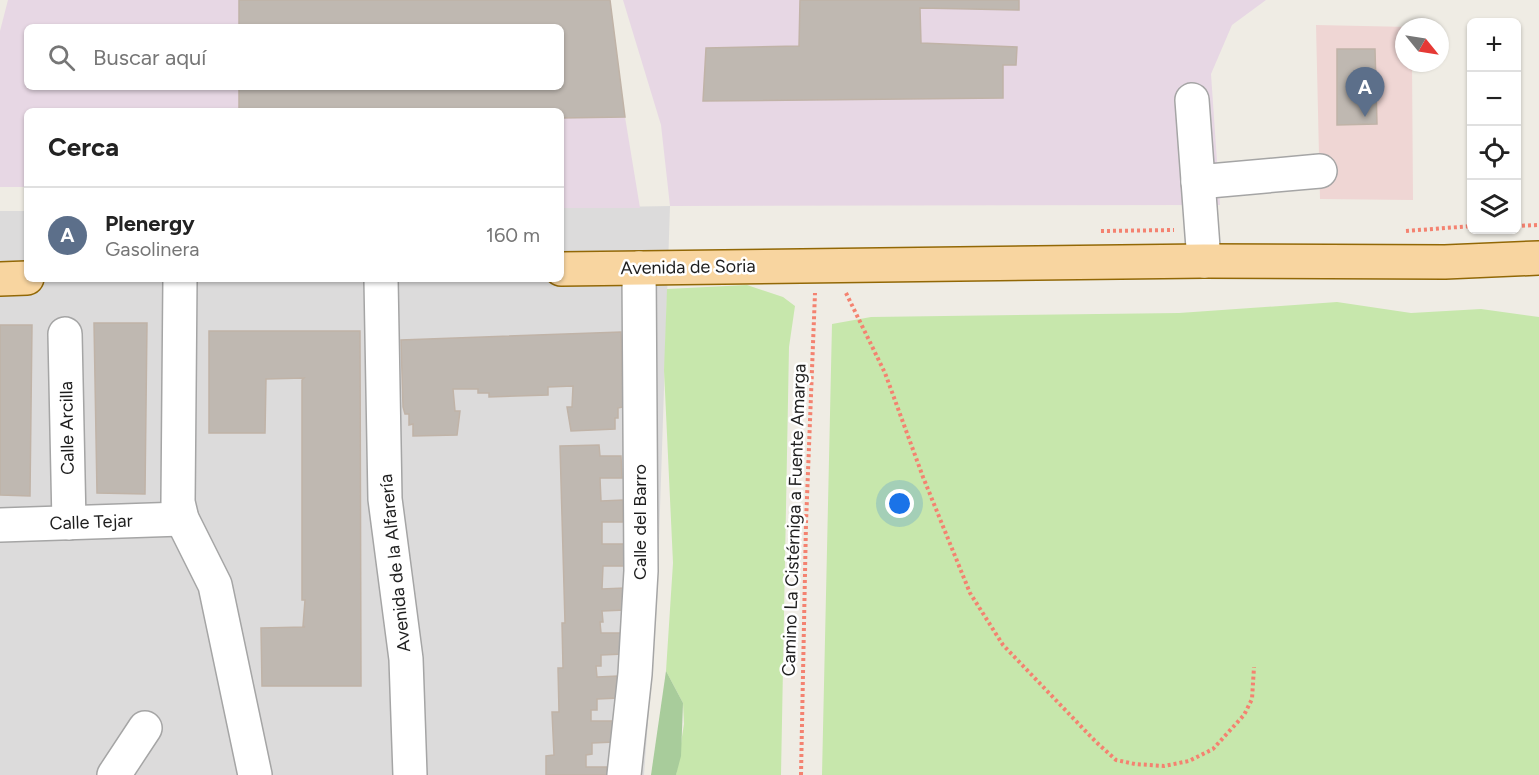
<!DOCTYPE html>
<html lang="es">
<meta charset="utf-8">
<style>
body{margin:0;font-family:Figtree,sans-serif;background:#f6f6f6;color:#222}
.controls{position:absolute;right:18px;top:18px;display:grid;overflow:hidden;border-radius:9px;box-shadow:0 2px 4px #0004}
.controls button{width:54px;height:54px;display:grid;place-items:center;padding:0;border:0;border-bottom:2px solid #e0e0e0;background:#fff;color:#222;font:30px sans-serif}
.compass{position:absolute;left:1395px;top:18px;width:54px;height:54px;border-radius:50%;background:#fff;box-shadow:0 2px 4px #0004;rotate:120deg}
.you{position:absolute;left:900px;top:504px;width:21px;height:21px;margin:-15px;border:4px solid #fff;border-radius:50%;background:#1a73e8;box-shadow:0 0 0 9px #1a73e833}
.badge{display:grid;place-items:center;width:39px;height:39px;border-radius:50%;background:#111827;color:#fff;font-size:20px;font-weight:700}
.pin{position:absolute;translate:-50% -50px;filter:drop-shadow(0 2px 3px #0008)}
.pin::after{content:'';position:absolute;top:32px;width:21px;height:18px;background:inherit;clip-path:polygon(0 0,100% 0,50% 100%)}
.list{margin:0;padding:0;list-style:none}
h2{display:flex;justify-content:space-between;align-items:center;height:78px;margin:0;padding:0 24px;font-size:26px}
h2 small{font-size:20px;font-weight:400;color:#767676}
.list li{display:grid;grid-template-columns:39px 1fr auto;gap:18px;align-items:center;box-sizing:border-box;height:96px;padding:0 24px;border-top:2px solid #e0e0e0}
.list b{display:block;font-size:22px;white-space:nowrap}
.list p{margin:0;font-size:20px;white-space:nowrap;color:#767676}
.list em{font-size:20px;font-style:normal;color:#767676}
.icon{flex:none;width:33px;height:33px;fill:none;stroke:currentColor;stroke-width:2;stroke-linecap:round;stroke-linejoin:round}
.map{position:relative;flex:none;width:1539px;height:775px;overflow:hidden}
.search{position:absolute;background:#fff;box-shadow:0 2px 4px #0004;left:24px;top:24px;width:540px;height:66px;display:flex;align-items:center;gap:15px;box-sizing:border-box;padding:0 21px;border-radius:9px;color:#767676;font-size:22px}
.panel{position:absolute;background:#fff;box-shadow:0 2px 4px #0004;left:24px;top:108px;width:540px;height:174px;border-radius:9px}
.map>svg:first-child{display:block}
</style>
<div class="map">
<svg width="1539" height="775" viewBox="0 0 1539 775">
<rect width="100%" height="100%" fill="#efece4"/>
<polygon fill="#dcdbdb" points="670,206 657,601 644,775 0,775 0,211 27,211 27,279 561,279 561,208"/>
<polygon fill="#efd6d4" points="1316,25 1410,27 1404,27 1404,63 1412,63 1413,200 1320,199"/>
<g fill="#e7d7e4" fill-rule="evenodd">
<path d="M 8,0 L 610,0 L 625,117 L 640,208 L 561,208 L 561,111 L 27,111 L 27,187 L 0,187 L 0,31 ZM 27,27 L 561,27 L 561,87 L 27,87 Z"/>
<polygon points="623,0 1266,0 1232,25 1211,74 1220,205 670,206 661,125"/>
</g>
<g fill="#c7e7ac">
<polygon points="747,285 783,297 795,306 789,347 781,775 676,775 684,724 683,703 666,671 673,563 664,370 667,289"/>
<polygon points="1337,302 1411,313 1481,309 1539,317 1539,775 822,775 832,324 871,317 1179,313"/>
</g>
<polygon fill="#a8cc9b" points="666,671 683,703 681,756 676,775 651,775"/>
<g fill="#bfb8b1" stroke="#c0b3a7" stroke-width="1.5">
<polygon points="239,0 610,0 625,117 561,118 561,111 239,111 239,87 561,87 561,27 239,27"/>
<polygon points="800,0 1019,0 1019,10 920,8 921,43 1017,47 1016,65 1003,65 1003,98 703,101 706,48 799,46"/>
<polygon points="1337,49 1375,49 1377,124 1337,125"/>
<polygon points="94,323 147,323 145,494 97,493"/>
<polygon points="0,325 32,325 30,496 0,495"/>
<polygon points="209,331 360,331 361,686 262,686 261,628 305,627 303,626 305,600 302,600 302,380 304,378 266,379 265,433 209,433"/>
<polygon points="621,332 623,398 623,407 618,408 618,418 615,418 615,429 571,431 567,407 572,407 573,386 548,387 548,395 489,397 489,393 478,393 478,389 453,389 455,411 460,411 457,435 413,436 413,424 409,425 409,414 405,414 403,407 401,340"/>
<polygon points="599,445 600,456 621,456 622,478 600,478 601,501 623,500 623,522 602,522 602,544 624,544 625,566 603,566 602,589 624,588 625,610 602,611 603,622 600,622 601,633 622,633 623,654 601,655 601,666 596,666 597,677 618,676 619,698 597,699 597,710 591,710 591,721 613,721 614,742 592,743 592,754 586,755 586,767 607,767 607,775 546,775 546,756 554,755 552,712 559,712 558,668 563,668 562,623 565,623 560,446"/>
</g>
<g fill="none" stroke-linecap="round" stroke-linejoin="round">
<g stroke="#a5a5a5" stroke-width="36">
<g id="minor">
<polyline points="1192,100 1204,261"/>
<polyline points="1198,182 1320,171"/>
<polyline points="180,279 178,502 182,519 215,585 255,775"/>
<polyline points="381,279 385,499 406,659 410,775"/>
<polyline points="65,334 69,523"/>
<polyline points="0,525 182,519"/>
<polyline points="114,775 145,728"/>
<polyline points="624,775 635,674 641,571 639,268"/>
</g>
</g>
<g stroke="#926806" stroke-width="36">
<g id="major">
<polyline points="561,269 1204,261 1445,262 1539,258"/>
<polyline points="0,279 27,278"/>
</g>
</g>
<g stroke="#f48270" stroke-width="4" stroke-dasharray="3 3" stroke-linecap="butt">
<polyline points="1516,226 1539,225"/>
<polyline points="1101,231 1174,230"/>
<polyline points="1406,231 1472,226"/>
<polyline points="846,293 885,373 923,477 970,593 1003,645 1096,742 1116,760 1135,764 1164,766 1189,761 1213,749 1244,715 1252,699 1254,667"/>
<polyline points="801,775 806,523 815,293"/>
</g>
<use href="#minor" stroke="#fff" stroke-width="33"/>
<use href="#major" stroke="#f8d5a0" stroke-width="33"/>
</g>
<g text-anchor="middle" stroke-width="5" stroke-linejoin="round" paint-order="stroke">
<g font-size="18" fill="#1e1e1e" stroke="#fff">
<text transform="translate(688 267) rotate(-1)" y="6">Avenida de Soria</text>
<text transform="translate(67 428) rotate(-91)" y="6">Calle Arcilla</text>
<text transform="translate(794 520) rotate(-88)" y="6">Camino La Cistérniga a Fuente Amarga</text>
<text transform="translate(91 522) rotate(-2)" y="6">Calle Tejar</text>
<text transform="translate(640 522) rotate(-90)" y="6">Calle del Barro</text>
<text transform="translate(395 563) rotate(-96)" y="6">Avenida de la Alfarería</text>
</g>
</g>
</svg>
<div class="controls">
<button>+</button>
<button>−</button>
<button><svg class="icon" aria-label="locate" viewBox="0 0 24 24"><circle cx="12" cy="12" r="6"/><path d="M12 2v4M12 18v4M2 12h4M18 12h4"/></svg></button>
<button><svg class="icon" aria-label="layers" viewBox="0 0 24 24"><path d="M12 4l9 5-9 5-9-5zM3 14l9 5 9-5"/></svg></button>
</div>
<svg class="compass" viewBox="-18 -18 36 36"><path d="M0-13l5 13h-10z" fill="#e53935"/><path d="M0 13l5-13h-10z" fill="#767676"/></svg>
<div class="you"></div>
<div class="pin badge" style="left:1365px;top:117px;background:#5c6f8a">A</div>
<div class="search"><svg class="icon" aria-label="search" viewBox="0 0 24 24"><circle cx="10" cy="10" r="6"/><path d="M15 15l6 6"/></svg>Buscar aquí</div>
<section class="panel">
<h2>Cerca<small></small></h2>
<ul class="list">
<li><span class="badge" style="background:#5c6f8a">A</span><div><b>Plenergy</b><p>Gasolinera</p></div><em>160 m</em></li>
</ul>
</section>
</div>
